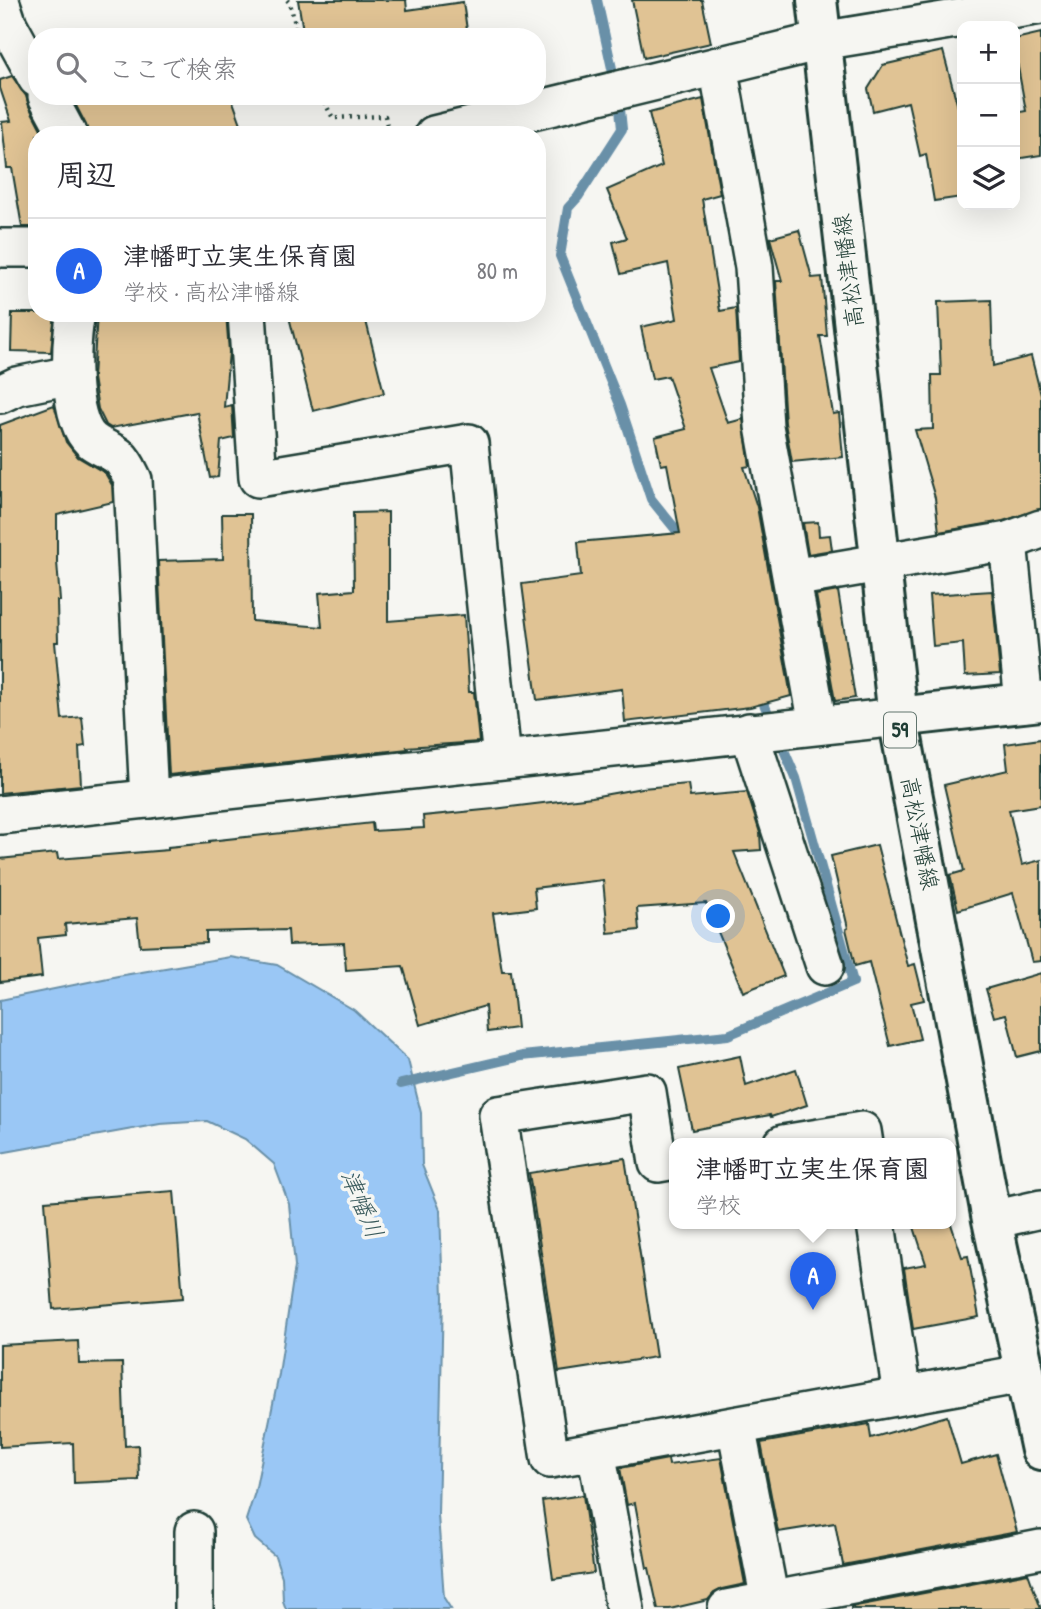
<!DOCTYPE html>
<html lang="ja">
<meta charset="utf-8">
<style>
body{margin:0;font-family:"Patrick Hand","Klee One",sans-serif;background:#f7f7f7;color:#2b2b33}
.controls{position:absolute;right:21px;top:21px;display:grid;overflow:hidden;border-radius:14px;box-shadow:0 7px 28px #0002}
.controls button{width:63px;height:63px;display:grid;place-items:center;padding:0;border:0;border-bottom:2px solid #e1e1e2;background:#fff;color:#2b2b33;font:35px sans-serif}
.you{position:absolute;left:719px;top:917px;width:24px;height:24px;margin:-18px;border:5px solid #fff;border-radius:50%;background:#1a73e8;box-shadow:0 0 0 10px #1a73e833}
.badge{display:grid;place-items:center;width:46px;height:46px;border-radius:50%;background:#2563eb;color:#fff;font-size:23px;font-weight:700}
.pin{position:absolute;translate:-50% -58px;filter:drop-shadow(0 2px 4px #0008)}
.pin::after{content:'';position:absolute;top:37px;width:24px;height:21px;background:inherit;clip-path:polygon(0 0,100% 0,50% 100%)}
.popup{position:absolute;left:669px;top:1138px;width:287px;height:91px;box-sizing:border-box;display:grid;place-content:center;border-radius:14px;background:#fff;filter:drop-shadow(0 2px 5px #0005);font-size:23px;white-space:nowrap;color:#7c7c81}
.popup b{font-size:26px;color:#2b2b33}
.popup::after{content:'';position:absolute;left:50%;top:100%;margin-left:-14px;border:14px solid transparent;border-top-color:#fff}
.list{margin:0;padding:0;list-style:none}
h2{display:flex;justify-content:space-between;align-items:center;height:91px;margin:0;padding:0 28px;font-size:30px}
h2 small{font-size:23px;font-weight:400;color:#7c7c81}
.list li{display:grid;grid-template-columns:46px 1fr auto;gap:21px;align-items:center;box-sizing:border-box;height:105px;padding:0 28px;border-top:2px solid #e1e1e2}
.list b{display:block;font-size:26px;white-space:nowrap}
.list p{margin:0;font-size:23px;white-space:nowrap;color:#7c7c81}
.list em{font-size:23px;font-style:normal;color:#7c7c81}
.icon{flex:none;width:38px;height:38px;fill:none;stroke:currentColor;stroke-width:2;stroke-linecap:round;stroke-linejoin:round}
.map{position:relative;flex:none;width:1041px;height:1609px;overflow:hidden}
.search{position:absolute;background:#fff;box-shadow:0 7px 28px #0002;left:28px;top:28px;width:518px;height:77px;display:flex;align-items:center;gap:18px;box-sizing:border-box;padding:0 24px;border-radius:28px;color:#7c7c81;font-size:26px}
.panel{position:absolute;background:#fff;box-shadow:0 7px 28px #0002;left:28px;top:126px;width:518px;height:196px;border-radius:28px}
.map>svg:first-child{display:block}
</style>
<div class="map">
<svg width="1041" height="1609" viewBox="0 0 1041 1609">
<rect width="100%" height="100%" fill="#f6f6f2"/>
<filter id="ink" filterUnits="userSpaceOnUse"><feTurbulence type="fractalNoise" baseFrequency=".0143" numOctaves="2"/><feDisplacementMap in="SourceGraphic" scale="14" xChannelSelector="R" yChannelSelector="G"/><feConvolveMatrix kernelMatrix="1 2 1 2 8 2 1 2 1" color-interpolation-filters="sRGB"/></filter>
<g filter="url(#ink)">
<polygon fill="#9ac7f5" stroke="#6990a8" stroke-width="2" points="230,957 277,965 354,1010 408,1060 421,1113 422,1165 440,1210 443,1297 438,1515 444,1598 451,1609 286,1609 283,1601 282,1577 275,1556 255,1539 246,1520 255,1492 279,1374 295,1266 289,1204 274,1164 245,1139 207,1121 160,1124 0,1153 0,1000 118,976"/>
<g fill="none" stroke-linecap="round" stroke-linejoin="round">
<g stroke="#6990a8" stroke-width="10">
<polyline points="597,0 613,73"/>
<polyline points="620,109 622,129 578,197 568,208 560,256 620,405 651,499 686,542"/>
<polyline points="401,1084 522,1056 728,1035 853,982 796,778 758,690"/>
</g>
</g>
<g fill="#e0c394" stroke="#1f3d34" stroke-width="2">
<polygon points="298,0 406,0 407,10 463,2 467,30 421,37 304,37"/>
<polygon points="632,0 702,0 711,43 644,58"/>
<polygon points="1041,33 1041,155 1015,159 1015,113 1026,111 1015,51 1015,39"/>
<polygon points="943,51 959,111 962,111 962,197 934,201 926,154 920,156 908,102 873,111 868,89 883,65"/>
<polygon points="12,76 26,96 29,106 44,135 37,135 37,227 22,227 12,168 7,168 2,122 11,121 0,88 0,80"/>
<polygon points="71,96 231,96 245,135 89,135 86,125"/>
<polygon points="703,99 720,194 702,199 720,311 736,308 739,362 709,368 728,423 743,419 750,466 744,467 757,507 791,696 750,707 625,722 622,689 537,700 522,584 581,576 578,542 680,533 667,464 661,465 655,437 686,429 668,376 652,379 641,327 677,319 668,263 621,274 613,242 627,238 607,190 662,166 649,113"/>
<polygon points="799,230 812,278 822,277 827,336 820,336 833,414 839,413 843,457 792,462 785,423 776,281 782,281 770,238"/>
<polygon points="991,300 993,366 1031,356 1041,395 1041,509 1003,521 939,532 935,498 915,430 933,429 932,375 941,375 938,302"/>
<polygon points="12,313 55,313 51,352 11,351"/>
<polygon points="97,313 226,313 229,352 224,407 232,405 234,438 221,441 218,477 210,478 197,412 111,428 106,425 98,409 93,378"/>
<polygon points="288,313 364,313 384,393 313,411"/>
<polygon points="54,405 66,442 78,457 105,473 112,485 113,502 57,515 57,562 60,601 57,601 58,642 55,642 62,719 82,717 85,746 79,747 81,785 0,793 0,425"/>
<polygon points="388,512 388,621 464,615 469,692 474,692 479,742 407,747 408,749 169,775 158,561 223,559 222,514 251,514 252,621 322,627 319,593 354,590 353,513"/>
<polygon points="818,522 819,536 830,535 832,550 808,554 803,523"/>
<polygon points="838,591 855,698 835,701 816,595"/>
<polygon points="992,591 1000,674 965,676 963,643 933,646 929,595"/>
<polygon points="1041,739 1041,805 1009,810 1022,865 1041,860 1041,961 1032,962 1013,893 958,910 950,875 964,871 944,785 1008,770 1005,744"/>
<polygon points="688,784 690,797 747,792 760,833 761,850 734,852 784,976 743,992 706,903 637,908 639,930 608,933 603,880 534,888 536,908 493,913 502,971 511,971 517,1028 487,1032 485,1006 420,1025 403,966 346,970 344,943 289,945 288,930 206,932 206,943 140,946 137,918 65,924 66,935 38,938 42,977 0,982 0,859 57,853 58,859 168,850 168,847 209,843 209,841 372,823 373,831 424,828 423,816 494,809 592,797 642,788"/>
<polygon points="877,845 908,966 915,964 924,1000 911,1003 920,1039 890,1046 869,962 855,966 846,929 848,928 831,856"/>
<polygon points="1041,973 1041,1051 1017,1057 1006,1014 994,1017 986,989"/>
<polygon points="740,1056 746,1086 796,1069 807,1105 771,1117 770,1115 692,1130 679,1069"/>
<polygon points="625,1158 656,1357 559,1372 529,1173"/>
<polygon points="174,1191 183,1298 53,1309 45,1201"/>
<polygon points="913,1224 951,1224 962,1257 968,1256 979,1317 913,1329 904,1268 926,1264"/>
<polygon points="78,1341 79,1364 122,1363 125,1446 138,1445 139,1480 74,1483 73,1443 0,1447 0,1345"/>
<polygon points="947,1416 961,1464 996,1454 1017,1532 843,1565 835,1523 778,1532 761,1443 869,1424 871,1438"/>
<polygon points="721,1458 745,1584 722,1589 714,1593 708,1600 670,1609 658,1609 649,1568 647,1568 635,1503 627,1505 620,1468 668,1459 669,1465"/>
<polygon points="583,1495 594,1573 553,1579 542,1501"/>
<polygon points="1028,1573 1041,1609 851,1609 851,1607"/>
</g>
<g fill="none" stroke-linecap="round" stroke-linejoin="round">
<g stroke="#1f3d34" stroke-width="42">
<g id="minor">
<polyline points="0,1 8,25 37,78"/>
<polyline points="718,66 754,267 764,426 818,725"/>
<polyline points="47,96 68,135"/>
<polyline points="434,135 821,41 1041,5"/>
<polyline points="0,248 37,248"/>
<path d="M 76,313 C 70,342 67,418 91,440 C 99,447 111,450 119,457 C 125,462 129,472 133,480 L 149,799"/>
<polyline points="247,313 258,478 469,443 502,759"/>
<polyline points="0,394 17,386 71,375"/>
<polyline points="1008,541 1024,703"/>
<polyline points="792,578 1008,541 1041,529"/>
<polyline points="749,732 825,966"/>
<polyline points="0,815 898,717"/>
<polyline points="783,1144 862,1131 864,1144"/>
<polyline points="675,1160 658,1163 647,1092 498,1115 550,1459 1023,1374"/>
<polyline points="992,1220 1041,1209"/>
<polyline points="876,1224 902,1395"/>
<polyline points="736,1426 770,1601"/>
<polyline points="596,1451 625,1609"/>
<polyline points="194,1531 194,1609"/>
<polyline points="727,1609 1041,1549"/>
</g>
</g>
<g stroke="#1f3d34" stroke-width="44">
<g id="major">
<polyline points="817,0 898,717 992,1220 1041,1450"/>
<polyline points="898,717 1041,701"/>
</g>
</g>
<g stroke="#1f3d34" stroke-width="4.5" stroke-dasharray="2 5" stroke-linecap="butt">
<polyline points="287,0 290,3 298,37"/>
<polyline points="321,96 333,118 385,116 389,135"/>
</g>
<use href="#minor" stroke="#f6f6f2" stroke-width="37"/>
<use href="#major" stroke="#f6f6f2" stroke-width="38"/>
</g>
</g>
<g text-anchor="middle" stroke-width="7" stroke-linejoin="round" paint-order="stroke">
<rect fill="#f6f6f2" stroke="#60746d" stroke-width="2" x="884" y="712.5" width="32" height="35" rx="5"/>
<g font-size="21" font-weight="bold" fill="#1f3d34">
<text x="900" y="737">59</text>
</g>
<g font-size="23" fill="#1f3d34" stroke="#f6f6f2">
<text transform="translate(848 271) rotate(-97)" y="8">高松津幡線</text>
<text transform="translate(920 833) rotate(79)" y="8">高松津幡線</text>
</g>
<g font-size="24" font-style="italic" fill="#38595b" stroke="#f6f6f2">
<text transform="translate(362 1204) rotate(67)" y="8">津幡川</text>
</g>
</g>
</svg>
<div class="controls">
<button>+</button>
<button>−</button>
<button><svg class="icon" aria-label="layers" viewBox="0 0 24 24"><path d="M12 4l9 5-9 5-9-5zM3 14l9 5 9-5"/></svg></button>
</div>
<div class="you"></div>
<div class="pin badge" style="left:813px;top:1310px">A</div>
<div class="popup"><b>津幡町立実生保育園</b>学校</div>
<div class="search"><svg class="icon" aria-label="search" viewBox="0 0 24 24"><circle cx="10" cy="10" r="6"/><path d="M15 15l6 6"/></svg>ここで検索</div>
<section class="panel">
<h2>周辺<small></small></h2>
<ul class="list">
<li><span class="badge">A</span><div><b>津幡町立実生保育園</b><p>学校 · 高松津幡線</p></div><em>80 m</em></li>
</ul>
</section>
</div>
